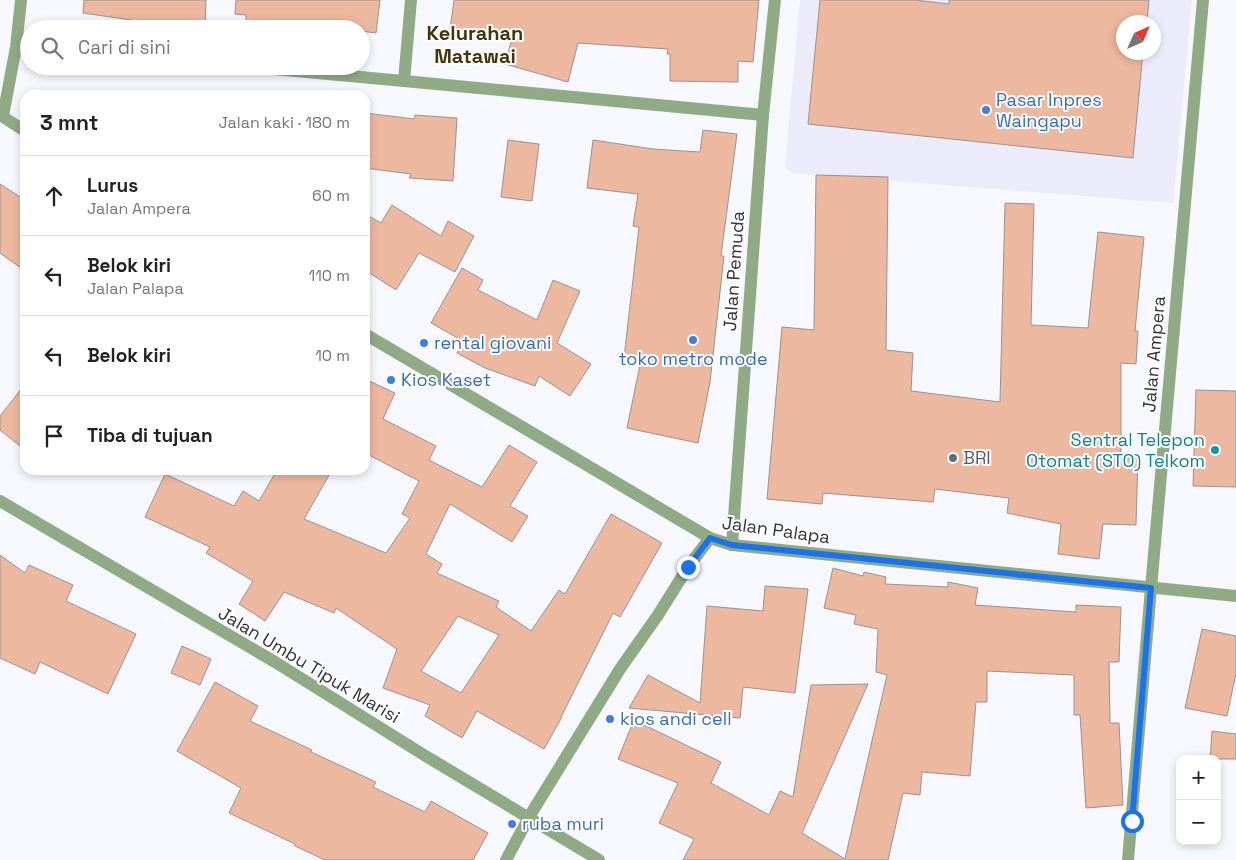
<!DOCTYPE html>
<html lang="id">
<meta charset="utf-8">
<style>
body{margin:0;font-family:"Space Grotesk",sans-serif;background:#f6f6f6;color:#222}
.controls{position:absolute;right:15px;bottom:15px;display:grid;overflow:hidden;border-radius:10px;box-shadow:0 2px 8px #0003}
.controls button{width:45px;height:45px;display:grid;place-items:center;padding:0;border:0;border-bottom:1px solid #e0e0e0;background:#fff;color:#222;font:25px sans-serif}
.compass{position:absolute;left:1116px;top:15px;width:45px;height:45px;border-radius:50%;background:#fff;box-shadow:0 2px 8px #0003;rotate:45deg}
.stop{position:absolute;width:15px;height:15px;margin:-11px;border:4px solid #1a73e8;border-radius:50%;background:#fff}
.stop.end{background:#1a73e8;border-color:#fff;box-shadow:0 1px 5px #0008}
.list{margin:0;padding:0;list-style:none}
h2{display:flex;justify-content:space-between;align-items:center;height:65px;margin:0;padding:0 20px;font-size:21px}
h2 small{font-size:16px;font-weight:400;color:#767676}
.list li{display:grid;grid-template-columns:32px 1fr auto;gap:15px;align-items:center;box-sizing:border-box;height:80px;padding:0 20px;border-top:1px solid #e0e0e0}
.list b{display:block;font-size:19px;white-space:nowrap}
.list p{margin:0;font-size:16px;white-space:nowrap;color:#767676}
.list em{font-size:16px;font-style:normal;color:#767676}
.icon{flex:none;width:28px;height:28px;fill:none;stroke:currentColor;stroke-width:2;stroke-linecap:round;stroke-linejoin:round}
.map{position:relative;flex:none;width:1236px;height:860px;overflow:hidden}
.search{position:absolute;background:#fff;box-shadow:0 2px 8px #0003;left:20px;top:20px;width:350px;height:55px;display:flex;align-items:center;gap:12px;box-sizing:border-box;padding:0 18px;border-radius:28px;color:#767676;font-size:19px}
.panel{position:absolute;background:#fff;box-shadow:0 2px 8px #0003;left:20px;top:90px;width:350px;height:385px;border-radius:15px}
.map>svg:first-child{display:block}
</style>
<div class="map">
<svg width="1236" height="860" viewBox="0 0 1236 860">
<rect width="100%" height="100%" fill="#f7f7fe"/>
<path fill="#ebebf9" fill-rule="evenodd" d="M 800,0 L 1192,0 L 1173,203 L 792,173 L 785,167 ZM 1124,22 L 1154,22 L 1154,52 L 1124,52 Z"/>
<g fill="#edb8a0" stroke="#99928f" fill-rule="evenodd">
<polygon points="84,0 206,0 205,29 144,29 145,22 83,13"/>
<polygon points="236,0 380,0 376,33 361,31 361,29 346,29 290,21 290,29 246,29 246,15 235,14"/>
<polygon points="454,0 759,0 753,62 738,61 738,82 670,81 670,54 667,54 668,49 578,43 568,82 505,64 512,38 450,29"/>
<polygon points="820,0 915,0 949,4 949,0 1149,0 1147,22 1124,22 1124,52 1143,52 1133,158 808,124"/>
<polygon points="365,113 414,119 415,115 457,118 453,181 409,178 411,174 365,168"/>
<polygon points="703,130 737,134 721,256 724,256 710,382 698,443 627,428 641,360 624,358 639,227 633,226 638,194 587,188 593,140 653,149 700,152"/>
<polygon points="508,140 539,144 532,201 501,197"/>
<polygon points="816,175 888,177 886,350 913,353 911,391 1000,402 1005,203 1034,204 1031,325 1088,328 1098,232 1144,237 1135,331 1138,331 1136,364 1121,363 1121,458 1138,458 1136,525 1103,524 1099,559 1058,554 1061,524 1007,513 1009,498 935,489 933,502 823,493 822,504 767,499 782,327 814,330"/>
<polygon points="0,184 25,200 25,271 0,253"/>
<polygon points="392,205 441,236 448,221 474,236 455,272 419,253 396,290 365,270 365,214 381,223"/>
<polygon points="462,268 483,280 478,290 537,320 553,280 580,291 557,343 591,364 570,396 539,376 535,386 485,368 457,353 463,341 431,323"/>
<path d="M 365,379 L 395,393 L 383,419 L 436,446 L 429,460 L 482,487 L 509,445 L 537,462 L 510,506 L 528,516 L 512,542 L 450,504 L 426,554 L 442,564 L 437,573 L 499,601 L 496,607 L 531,631 L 559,590 L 565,594 L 611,514 L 662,543 L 620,617 L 613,613 L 561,717 L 562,717 L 544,749 L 477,711 L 462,738 L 425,716 L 430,705 L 383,688 L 397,649 L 336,608 L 334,613 L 284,592 L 265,621 L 239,604 L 253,581 L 206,553 L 210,547 L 145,517 L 165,474 L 234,506 L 243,491 L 259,501 L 277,470 L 332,470 L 304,519 L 386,553 L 410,518 L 402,514 L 419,481 L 367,454 L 365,460 ZM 458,616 L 499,635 L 461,693 L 421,671 Z"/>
<polygon points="25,384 25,450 0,430 0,416"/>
<polygon points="1196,390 1236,391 1236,487 1193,486"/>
<polygon points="0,555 25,573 29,565 73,585 66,601 136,634 108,694 40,662 35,674 0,658"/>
<polygon points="833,568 863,576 864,572 886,577 885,584 948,587 948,582 978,588 975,605 1076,612 1076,605 1121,607 1119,662 1109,662 1110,723 1119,723 1123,805 1086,808 1080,715 1074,715 1074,675 987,671 987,702 976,702 970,776 922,772 920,795 903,793 888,860 683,860 694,839 659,823 678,783 618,759 634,720 721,762 711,783 769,815 780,791 793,797 811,685 868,684 802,833 845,859 887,675 876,672 878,629 854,624 856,615 824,608"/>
<polygon points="765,586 808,589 795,693 743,687 740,718 629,708 648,675 700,703 707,606 763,611"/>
<polygon points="1202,629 1236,636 1236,673 1227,716 1185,708"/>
<polygon points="182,646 211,659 200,685 171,673"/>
<polygon points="215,682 258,706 250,721 312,750 311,752 376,782 373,787 425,812 431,801 488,833 473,860 325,860 295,846 295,844 229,813 241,788 177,751"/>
<polygon points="1212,731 1236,734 1236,759 1210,759"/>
</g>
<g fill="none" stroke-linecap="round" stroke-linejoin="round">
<g stroke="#90aa86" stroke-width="12">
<polyline points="240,66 404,81 763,115"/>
<polyline points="404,81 411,0"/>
<polyline points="0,115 25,131"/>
<polyline points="3,116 16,47 21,0"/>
<polyline points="365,334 710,538 732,545 1236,596"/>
<polyline points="0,501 275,662 424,755 599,860"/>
<polyline points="732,545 763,115 775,0"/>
<polyline points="506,860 529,817 620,669 658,615 688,567 710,538"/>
<polyline points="1128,860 1151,588 1203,0"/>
</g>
</g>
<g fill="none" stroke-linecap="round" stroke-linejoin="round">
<polyline stroke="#1a73e8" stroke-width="6" points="688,567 710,538 732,545 1151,588 1132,821"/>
</g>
<g fill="#3f7fe0" stroke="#fff" stroke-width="2">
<circle cx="986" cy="110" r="5"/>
<circle cx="693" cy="340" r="5"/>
<circle cx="424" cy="343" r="5"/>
<circle cx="391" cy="380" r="5"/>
<circle cx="610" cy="719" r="5"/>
<circle cx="512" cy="824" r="5"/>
</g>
<circle fill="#0f9aa8" stroke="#fff" stroke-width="2" cx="1215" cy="450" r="5"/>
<circle fill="#5c6f8a" stroke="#fff" stroke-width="2" cx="953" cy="458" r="5"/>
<g text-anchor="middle" stroke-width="4" stroke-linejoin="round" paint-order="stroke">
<g font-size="18" fill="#366cbe" stroke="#fff" text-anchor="start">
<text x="996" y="106">Pasar Inpres<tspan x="996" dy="21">Waingapu</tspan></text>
<text x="434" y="349">rental giovani</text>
<text x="693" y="365" text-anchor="middle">toko metro mode</text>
<text x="401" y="386">Kios Kaset</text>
<text x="620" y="725">kios andi cell</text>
<text x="522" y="830">ruba muri</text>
</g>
<g font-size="18" fill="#333336" stroke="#fff">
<text transform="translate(734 271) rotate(-86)" y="6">Jalan Pemuda</text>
<text transform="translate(1154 354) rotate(-85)" y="6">Jalan Ampera</text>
<text transform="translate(776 530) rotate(8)" y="6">Jalan Palapa</text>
<text transform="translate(309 665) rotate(31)" y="6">Jalan Umbu Tipuk Marisi</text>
</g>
<g font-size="18" fill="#0d838f" stroke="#fff" text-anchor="end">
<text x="1205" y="446">Sentral Telepon<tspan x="1205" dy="21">Otomat (STO) Telkom</tspan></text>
</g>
<g font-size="18" fill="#4e5e75" stroke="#fff" text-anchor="start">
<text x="963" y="464">BRI</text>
</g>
<g font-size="20" font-weight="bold" fill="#44350c" stroke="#fff">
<text x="475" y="40">Kelurahan<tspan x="475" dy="23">Matawai</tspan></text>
</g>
</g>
</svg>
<div class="controls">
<button>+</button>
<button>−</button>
</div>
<svg class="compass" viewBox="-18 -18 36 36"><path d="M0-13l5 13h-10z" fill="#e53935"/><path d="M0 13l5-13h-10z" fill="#767676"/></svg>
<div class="stop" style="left:1132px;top:821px"></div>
<div class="stop end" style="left:688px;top:567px"></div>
<div class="search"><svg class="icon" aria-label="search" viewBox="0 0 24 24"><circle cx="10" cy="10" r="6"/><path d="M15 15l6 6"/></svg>Cari di sini</div>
<section class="panel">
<h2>3 mnt<small>Jalan kaki · 180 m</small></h2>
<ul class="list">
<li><svg class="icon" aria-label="ahead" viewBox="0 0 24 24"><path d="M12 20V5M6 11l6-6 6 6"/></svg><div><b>Lurus</b><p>Jalan Ampera</p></div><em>60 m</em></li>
<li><svg class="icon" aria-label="left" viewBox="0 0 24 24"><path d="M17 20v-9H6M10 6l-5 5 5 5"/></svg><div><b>Belok kiri</b><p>Jalan Palapa</p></div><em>110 m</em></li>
<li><svg class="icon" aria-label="left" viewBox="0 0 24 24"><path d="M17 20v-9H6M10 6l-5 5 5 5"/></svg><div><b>Belok kiri</b></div><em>10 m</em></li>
<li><svg class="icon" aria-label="arrive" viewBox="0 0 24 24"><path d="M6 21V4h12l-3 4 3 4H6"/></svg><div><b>Tiba di tujuan</b></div></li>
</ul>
</section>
</div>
